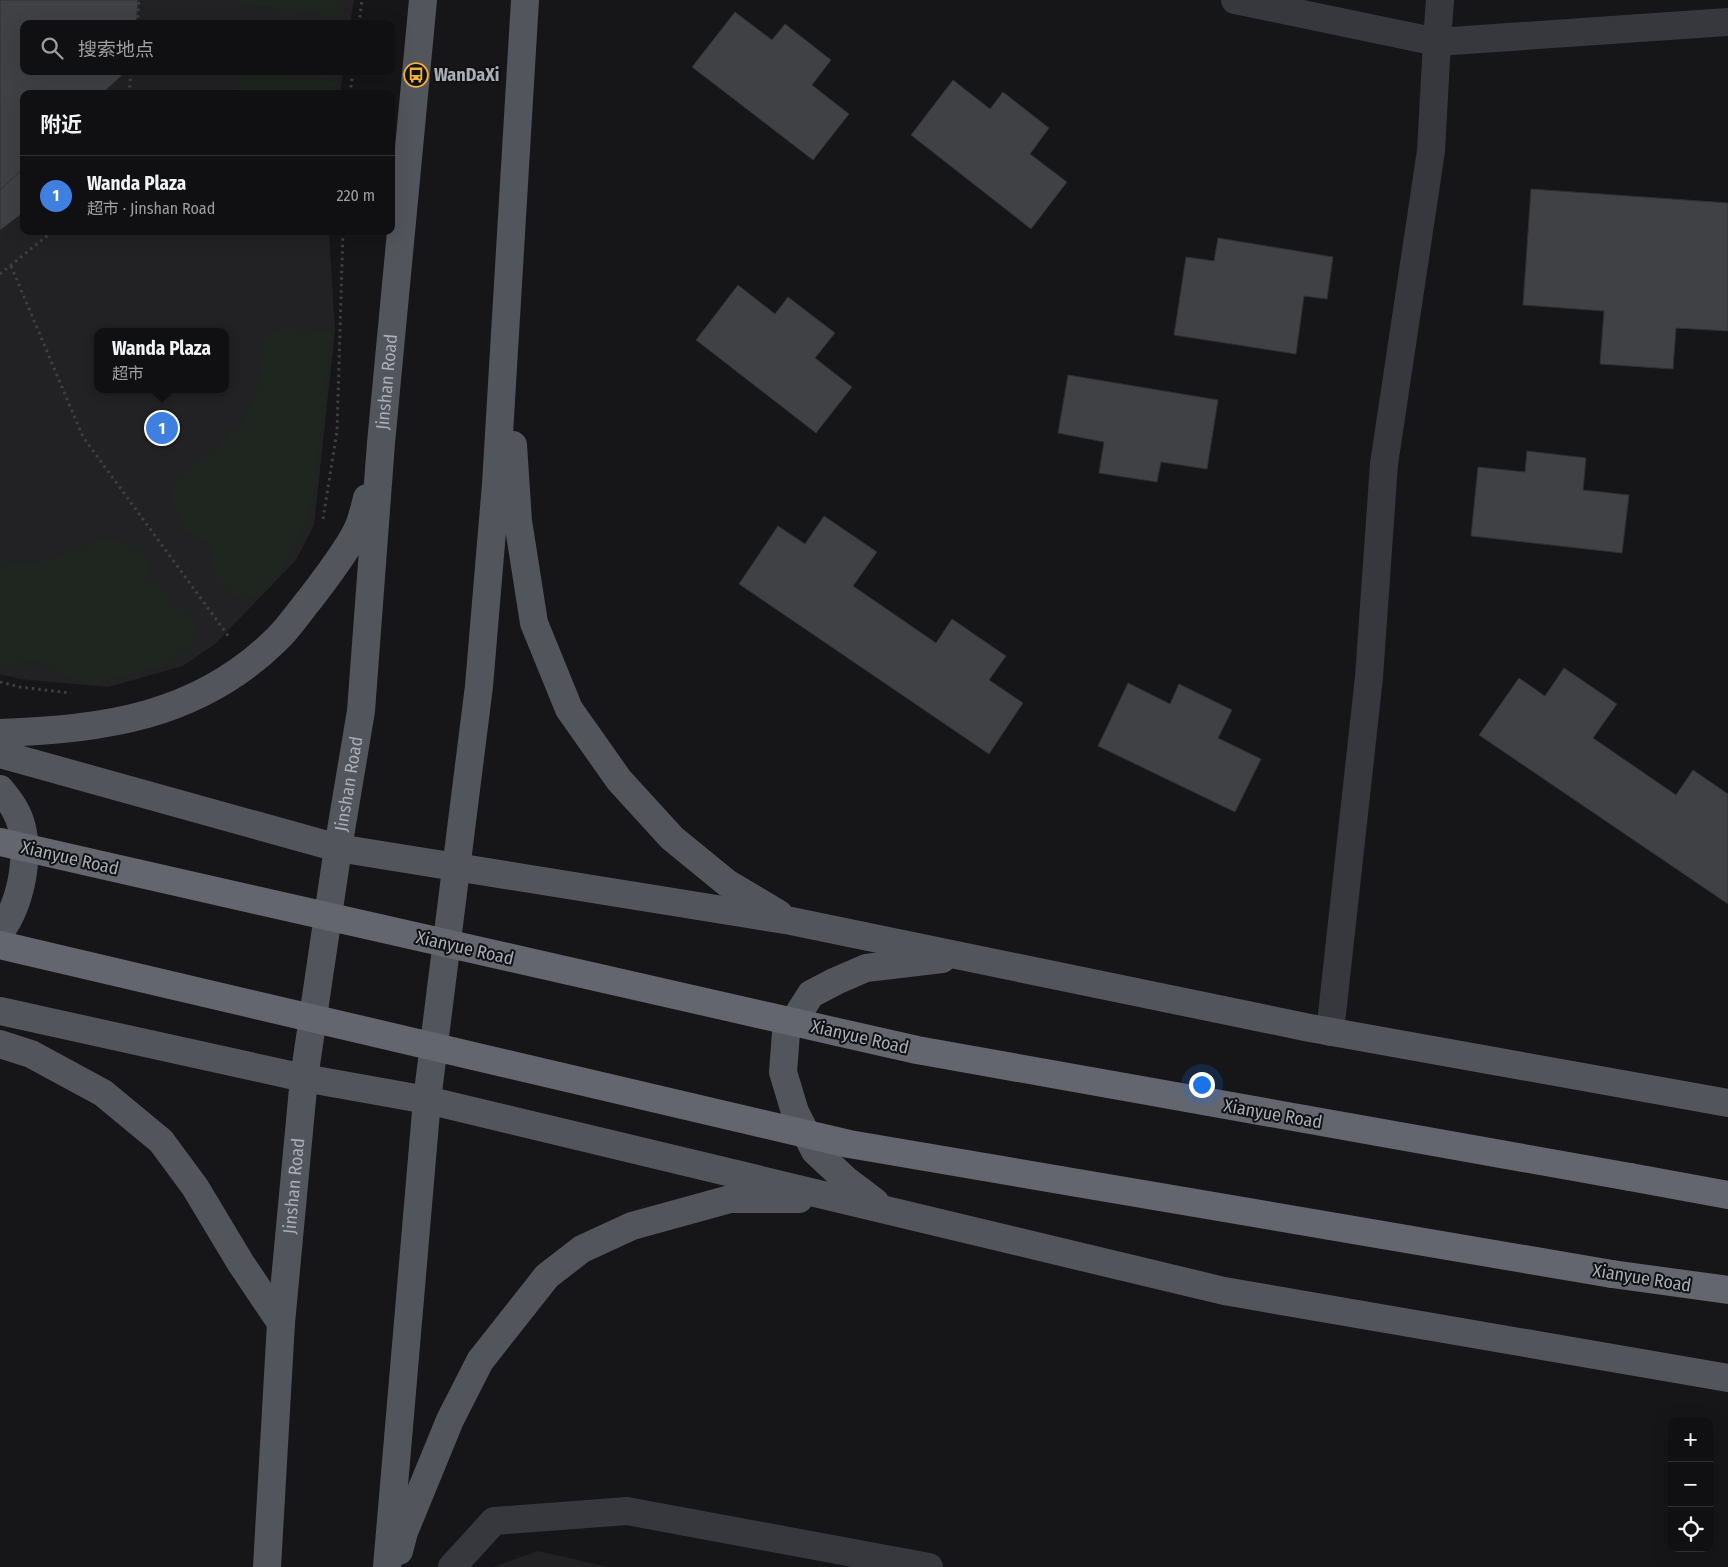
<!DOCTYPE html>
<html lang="zh">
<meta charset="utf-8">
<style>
body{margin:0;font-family:"Fira Sans Condensed","Noto Sans SC",sans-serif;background:#19191b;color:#f1f3f6}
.controls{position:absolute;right:15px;bottom:15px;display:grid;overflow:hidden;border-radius:10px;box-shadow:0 5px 20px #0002}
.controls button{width:45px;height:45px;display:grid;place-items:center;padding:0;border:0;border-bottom:1px solid #303032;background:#101012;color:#f1f3f6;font:25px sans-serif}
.you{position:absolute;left:1201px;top:1084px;width:18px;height:18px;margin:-12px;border:4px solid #fff;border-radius:50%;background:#1a73e8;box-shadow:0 0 0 8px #1a73e833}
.badge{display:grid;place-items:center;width:32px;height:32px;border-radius:50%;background:#f2b134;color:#fff;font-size:16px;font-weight:700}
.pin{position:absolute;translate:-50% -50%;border:2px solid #fff;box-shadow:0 1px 5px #0006}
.popup{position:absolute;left:94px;top:328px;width:135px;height:65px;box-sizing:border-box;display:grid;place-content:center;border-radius:10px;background:#101012;filter:drop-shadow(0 1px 4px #0005);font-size:16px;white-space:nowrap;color:#9c9d9f}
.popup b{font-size:19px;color:#f1f3f6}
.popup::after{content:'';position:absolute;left:50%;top:100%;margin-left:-10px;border:10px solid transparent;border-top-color:#101012}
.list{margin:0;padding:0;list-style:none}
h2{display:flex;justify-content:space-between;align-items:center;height:65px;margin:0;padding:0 20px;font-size:21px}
h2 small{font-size:16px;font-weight:400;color:#9c9d9f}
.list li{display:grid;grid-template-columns:32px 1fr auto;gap:15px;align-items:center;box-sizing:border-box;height:80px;padding:0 20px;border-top:1px solid #303032}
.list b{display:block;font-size:19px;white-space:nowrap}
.list p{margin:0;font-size:16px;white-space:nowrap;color:#9c9d9f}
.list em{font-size:16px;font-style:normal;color:#9c9d9f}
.icon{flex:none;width:28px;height:28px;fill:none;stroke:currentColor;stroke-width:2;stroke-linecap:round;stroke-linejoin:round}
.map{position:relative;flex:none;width:1728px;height:1567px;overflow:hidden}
.search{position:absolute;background:#101012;box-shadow:0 5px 20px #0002;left:20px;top:20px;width:375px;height:55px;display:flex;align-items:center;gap:12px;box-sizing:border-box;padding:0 18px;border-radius:10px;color:#9c9d9f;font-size:19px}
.panel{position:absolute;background:#101012;box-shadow:0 5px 20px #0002;left:20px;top:90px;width:375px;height:145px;border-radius:10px}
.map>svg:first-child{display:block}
</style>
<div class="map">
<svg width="1728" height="1567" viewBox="0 0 1728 1567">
<rect width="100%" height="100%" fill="#161618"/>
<g fill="#222225" fill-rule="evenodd">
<path d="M 0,0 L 354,0 L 350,24 L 24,24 L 24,71 L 343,71 L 340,94 L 24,94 L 24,231 L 329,231 L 335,331 L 314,525 L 296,560 L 215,644 L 183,666 L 108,687 L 20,679 L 0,674 ZM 98,332 L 226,332 L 226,389 L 98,389 Z"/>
<polygon points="538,1551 608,1567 493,1567"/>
</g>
<g fill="#1e261f">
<polygon points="239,0 339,0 337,17 239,3"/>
<polygon points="238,71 337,81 335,94 235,94"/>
<polygon points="283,328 332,331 315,487 307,522 278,578 263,594 250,599 237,598 216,583 209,544 183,532 180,514 169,502 175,482 241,423 255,398 265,335"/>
<path d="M 97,539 C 120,539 135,543 151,561 L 144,581 L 161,586 L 171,598 L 168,606 L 180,607 L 190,614 L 196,627 L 192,645 L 167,665 L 92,684 L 58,674 L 38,661 L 0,666 L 0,560 C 32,571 68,553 97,539 Z"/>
</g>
<g fill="#404145" stroke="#303034">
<polygon points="0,0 115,0 112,24 24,24 24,71 107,71 105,94 24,94 24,212 0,230"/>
<polygon points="0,0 138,0 136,24 24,24 24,71 126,71 102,94 24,94 24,168 0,190"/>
<polygon points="735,12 772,40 785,24 831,60 812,85 849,114 813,160 692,67"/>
<polygon points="953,80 990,109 1003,92 1049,128 1030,154 1067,182 1031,229 911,135"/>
<polygon points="1531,189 1728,203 1728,331 1676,328 1673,369 1600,364 1604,311 1523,305"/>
<polygon points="1218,238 1333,257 1327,299 1304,296 1296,354 1174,335 1186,257 1214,261"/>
<polygon points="738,285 775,314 788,297 835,333 815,358 852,387 816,433 696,340"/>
<polygon points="1068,375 1218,400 1207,469 1161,462 1157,482 1099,473 1104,442 1058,433"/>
<polygon points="1527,451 1586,458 1583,490 1629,495 1622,553 1471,536 1478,467 1525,472"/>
<polygon points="824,516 877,552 853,586 936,643 952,619 1006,656 989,680 1023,703 989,754 739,584 778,526 805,544"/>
<polygon points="1564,668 1617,704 1593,738 1676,795 1693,770 1728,794 1728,904 1479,735 1519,678 1545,696"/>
<polygon points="1128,683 1170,704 1179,684 1232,710 1218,738 1261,759 1235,812 1098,746"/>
</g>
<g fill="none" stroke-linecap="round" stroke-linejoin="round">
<g stroke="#3d3f44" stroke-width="3" stroke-dasharray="2.5 4" stroke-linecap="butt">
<polyline points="137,24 139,0"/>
<polyline points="359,24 362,0"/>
<polyline points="129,94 131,71"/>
<polyline points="350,94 353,71"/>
<polyline points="11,266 83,437 229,637"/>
<polyline points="0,274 53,231"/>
<polyline points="323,519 337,431 343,231"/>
<polyline points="0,682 20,687 71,693"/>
</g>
<g stroke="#37383d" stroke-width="28">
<polyline points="1235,0 1437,42 1440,0"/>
<polyline points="1330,1032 1369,677 1384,464 1431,151 1437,42 1728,22"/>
<polyline points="452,1567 494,1521 627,1511 929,1567"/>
</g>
<g stroke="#53555c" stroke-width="28">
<polyline points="513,445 518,521 534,623 569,709 619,780 672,838 727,883 779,914"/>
<path d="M 0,733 C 104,729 198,717 276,640 C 289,628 299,612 310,599 C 323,582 354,542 360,523 C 363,515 365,506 367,498"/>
<polyline points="0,754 338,848 791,921 1310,1028 1728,1103"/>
<path d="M 0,789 C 5,795 10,801 14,808 C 34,841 23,903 0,932"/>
<polyline points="0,1011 304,1078 427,1100 1224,1291 1728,1378"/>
<polyline points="0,1044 31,1054 103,1093 161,1141 195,1187 240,1262 281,1323"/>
<polyline points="875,1202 846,1180 815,1151 795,1112 783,1072 786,1033 811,994 836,981 866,968 942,959"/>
<polyline points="399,1551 404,1532 450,1420 480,1361 547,1276 582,1249 632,1226 730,1199 799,1199"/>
<path id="s1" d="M 267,1567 L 281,1323 L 304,1078 L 338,848 L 361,711 L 381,443 L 423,0"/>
<polyline points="387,1567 427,1100 479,686 496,484 525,0"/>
</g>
<g stroke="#63666e" stroke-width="28">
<polyline points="1630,1177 1728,1195"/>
<polyline points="1612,1274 1728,1290"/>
</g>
<g stroke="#63666e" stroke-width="28">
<polyline points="0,842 917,1050 1630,1177"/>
<polyline points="0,945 849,1144 1612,1274"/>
</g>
</g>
<defs>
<g id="bus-ring" transform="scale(1.25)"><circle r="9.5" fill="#111113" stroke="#f2b134" stroke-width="1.5"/><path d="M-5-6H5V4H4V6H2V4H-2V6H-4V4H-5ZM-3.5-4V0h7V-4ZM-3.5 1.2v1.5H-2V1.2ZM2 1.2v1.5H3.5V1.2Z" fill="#f2b134"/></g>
</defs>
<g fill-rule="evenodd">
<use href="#bus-ring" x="416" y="75"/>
</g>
<g text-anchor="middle" stroke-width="4" stroke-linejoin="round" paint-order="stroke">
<g font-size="18" font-weight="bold" fill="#a8adb8" stroke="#111113" text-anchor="start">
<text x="434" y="81">WanDaXi</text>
</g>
<g font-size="18" fill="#a8adb8" stroke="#111113">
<text dy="6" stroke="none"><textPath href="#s1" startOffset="1192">Jinshan Road</textPath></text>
<text dy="6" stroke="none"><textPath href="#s1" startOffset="788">Jinshan Road</textPath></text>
<text transform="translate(70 858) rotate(13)" y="6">Xianyue Road</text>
<text transform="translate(465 948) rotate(13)" y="6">Xianyue Road</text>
<text transform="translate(860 1037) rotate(13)" y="6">Xianyue Road</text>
<text transform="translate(1273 1114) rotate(10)" y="6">Xianyue Road</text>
<text dy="6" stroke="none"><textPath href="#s1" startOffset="382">Jinshan Road</textPath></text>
<text transform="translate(1642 1278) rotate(9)" y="6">Xianyue Road</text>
</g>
</g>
</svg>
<div class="controls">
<button>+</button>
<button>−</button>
<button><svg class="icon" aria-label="locate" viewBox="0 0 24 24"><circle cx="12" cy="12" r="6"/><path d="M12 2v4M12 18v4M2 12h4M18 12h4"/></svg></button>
</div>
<div class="you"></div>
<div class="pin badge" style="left:162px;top:428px;background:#3f7fe0">1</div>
<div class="popup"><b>Wanda Plaza</b>超市</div>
<div class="search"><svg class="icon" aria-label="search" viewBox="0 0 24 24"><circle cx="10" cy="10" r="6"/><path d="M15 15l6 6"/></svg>搜索地点</div>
<section class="panel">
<h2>附近<small></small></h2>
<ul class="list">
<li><span class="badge" style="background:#3f7fe0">1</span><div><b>Wanda Plaza</b><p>超市 · Jinshan Road</p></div><em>220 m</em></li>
</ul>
</section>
</div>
